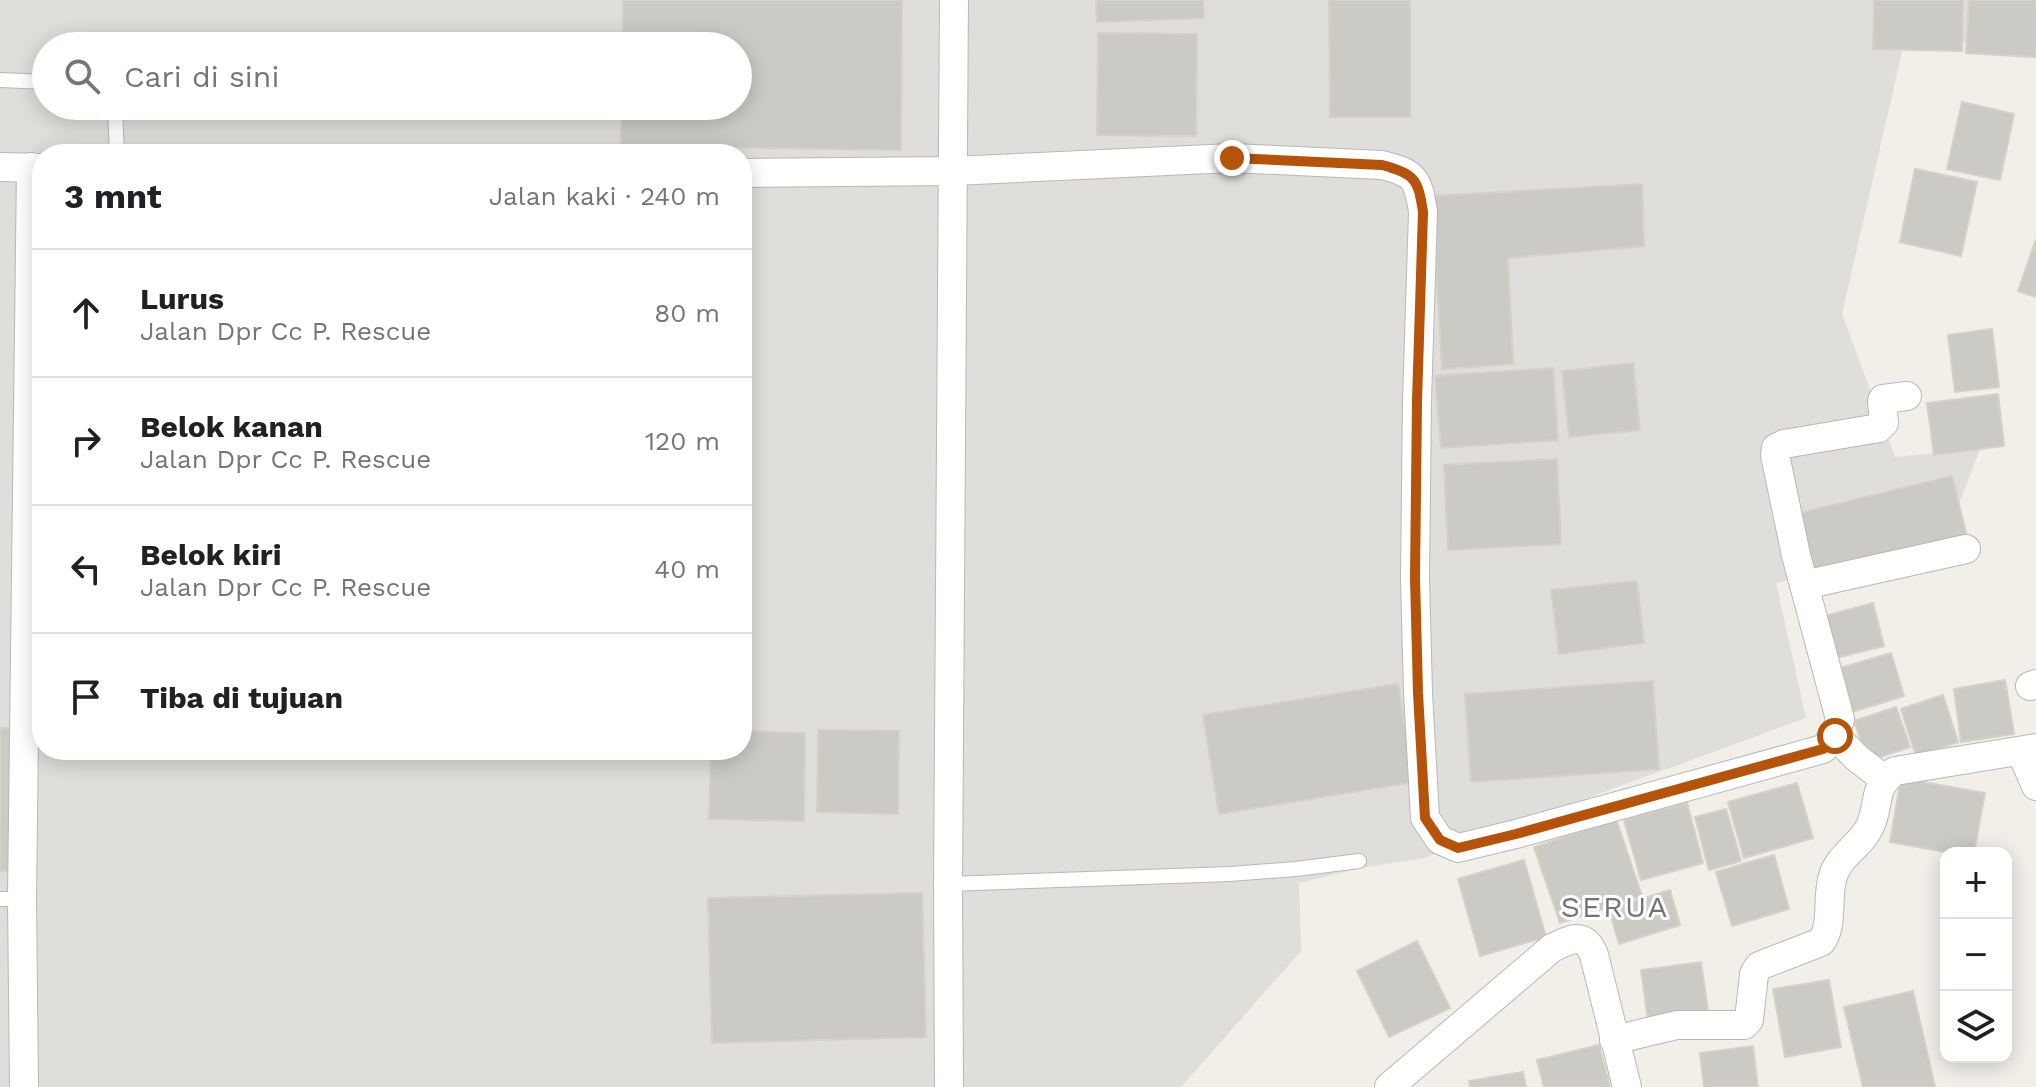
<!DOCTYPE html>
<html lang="id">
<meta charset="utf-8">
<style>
body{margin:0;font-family:"Work Sans",sans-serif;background:#f6f6f6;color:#202124}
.controls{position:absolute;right:24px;bottom:24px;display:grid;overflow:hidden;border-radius:16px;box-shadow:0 4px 20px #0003}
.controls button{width:72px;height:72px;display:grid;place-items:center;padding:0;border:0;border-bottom:2px solid #e0e0e0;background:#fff;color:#202124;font:40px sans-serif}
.stop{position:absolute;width:24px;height:24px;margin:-18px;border:6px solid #b45309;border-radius:50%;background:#fff}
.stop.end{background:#b45309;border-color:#fff;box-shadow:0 2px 8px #0008}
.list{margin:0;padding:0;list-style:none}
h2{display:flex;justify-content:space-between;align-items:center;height:104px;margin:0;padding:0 32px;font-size:34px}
h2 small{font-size:26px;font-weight:400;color:#757577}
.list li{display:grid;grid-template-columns:52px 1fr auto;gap:24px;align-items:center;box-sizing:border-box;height:128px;padding:0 32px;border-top:2px solid #e0e0e0}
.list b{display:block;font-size:30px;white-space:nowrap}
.list p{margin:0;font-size:26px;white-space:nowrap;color:#757577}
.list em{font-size:26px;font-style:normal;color:#757577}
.icon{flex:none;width:44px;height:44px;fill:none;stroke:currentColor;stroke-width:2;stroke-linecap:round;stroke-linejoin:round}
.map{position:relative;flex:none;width:2036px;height:1087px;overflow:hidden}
.search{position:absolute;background:#fff;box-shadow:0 4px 20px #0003;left:32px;top:32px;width:720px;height:88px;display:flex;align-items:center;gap:20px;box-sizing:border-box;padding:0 28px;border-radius:44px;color:#757577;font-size:30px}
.panel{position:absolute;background:#fff;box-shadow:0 4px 20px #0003;left:32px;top:144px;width:720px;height:616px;border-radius:32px}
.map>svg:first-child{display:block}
</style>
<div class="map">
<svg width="2036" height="1087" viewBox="0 0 2036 1087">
<rect width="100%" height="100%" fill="#f1efe8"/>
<path fill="#e0deda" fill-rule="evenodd" d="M 0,0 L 2034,0 L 2030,52 L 1906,34 L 1842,314 L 1895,457 L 1980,449 L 1944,543 L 1776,583 L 1806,718 L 1424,858 L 1361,868 L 1299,883 L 1301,951 L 1181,1087 L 0,1087 ZM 46,46 L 738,46 L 738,106 L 46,106 ZM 42,154 L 742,154 L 742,750 L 42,750 Z"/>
<g fill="#cccac5" stroke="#d6d1c6" stroke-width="2">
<polygon points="623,0 902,0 901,150 621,146 622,106 738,106 738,46 623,46"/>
<polygon points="1096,0 1203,0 1204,18 1097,22"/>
<polygon points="1329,0 1410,0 1410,117 1330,117"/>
<polygon points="1874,0 1963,0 1962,51 1873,49"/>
<polygon points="1969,0 2036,0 2036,57 1966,53"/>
<polygon points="1098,33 1197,34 1196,136 1097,135"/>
<polygon points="1962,102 2014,114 2000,180 1947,169"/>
<polygon points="1915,169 1977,182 1961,256 1900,242"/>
<polygon points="1642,184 1644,246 1508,258 1513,364 1442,369 1432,196"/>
<polygon points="2036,239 2036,297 2018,291"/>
<polygon points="1992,329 1999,387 1955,392 1948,335"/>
<polygon points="1633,363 1640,430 1569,437 1562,371"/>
<polygon points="1553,368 1558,440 1441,448 1435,376"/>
<polygon points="1998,394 2004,446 1934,455 1927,403"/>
<polygon points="1557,459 1561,544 1448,550 1444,465"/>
<polygon points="1952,476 1967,537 1807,575 1792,515"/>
<polygon points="1637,581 1644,643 1559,654 1551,590"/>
<polygon points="1873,603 1884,646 1836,658 1825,616"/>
<polygon points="1891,653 1904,696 1849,713 1837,669"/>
<polygon points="2005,680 2014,734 1961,742 1954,689"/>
<polygon points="1653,681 1659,769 1471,782 1465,694"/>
<polygon points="1398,684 1414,782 1219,814 1203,715"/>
<polygon points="1943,695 1958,742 1916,756 1901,709"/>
<polygon points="1896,707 1910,747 1868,761 1854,721"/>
<polygon points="0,728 17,728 19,871 0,871"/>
<polygon points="818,730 899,731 898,814 817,812"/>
<polygon points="742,731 805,733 804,821 709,819 711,750 742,750"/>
<polygon points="1901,778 1985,793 1974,853 1950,853 1890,842"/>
<polygon points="1797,783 1813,838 1744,858 1728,802"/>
<polygon points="1687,803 1703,863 1641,880 1624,820"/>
<polygon points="1726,809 1741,861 1709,870 1695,817"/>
<polygon points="1616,819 1642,896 1560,923 1534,847"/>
<polygon points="1774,855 1789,909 1732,926 1716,872"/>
<polygon points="1524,860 1546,937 1480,956 1458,879"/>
<polygon points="1670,890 1680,925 1619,944 1609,909"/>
<polygon points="922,893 926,1037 712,1043 708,898"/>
<polygon points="1417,941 1450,1008 1389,1037 1357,971"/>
<polygon points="1701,962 1708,1011 1648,1020 1641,970"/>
<polygon points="1829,980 1841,1047 1785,1057 1773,989"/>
<polygon points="1913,991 1935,1087 1863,1087 1844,1007"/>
<polygon points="1599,1045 1610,1087 1544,1087 1537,1060"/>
<polygon points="1753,1046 1758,1087 1704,1087 1700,1053"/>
<polygon points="1523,1072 1526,1087 1470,1087 1469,1081"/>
</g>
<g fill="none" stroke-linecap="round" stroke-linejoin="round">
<g stroke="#b5b8bc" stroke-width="16">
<g id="lane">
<polyline points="0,80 46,82"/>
<polyline points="113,106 115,109 117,154"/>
<polyline points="948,884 1230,874 1296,869 1359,861"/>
<polyline points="0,899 22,899"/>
</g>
</g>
<g stroke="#b5b8bc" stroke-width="30">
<g id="street">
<polyline points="0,167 42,168"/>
<path d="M 742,173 L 954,171 L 1232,158 L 1382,165 C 1415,173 1418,179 1423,212 L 1417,401 L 1415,578 L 1418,693 L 1425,818 L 1440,840 L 1458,848 L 1516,834 L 1823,749 L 1835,736 L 1840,719 L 1796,555 L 1775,455 L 1776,448 L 1784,444 L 1879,428 L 1884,423 L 1882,401 L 1883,399 L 1907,396"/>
<polyline points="1804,585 1966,549"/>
<polyline points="2030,686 2036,684"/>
<polyline points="1835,736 1857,758 1884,779"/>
<polyline points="2021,752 2036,786"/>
<path d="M 1614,1040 L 1677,1025 L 1744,1025 L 1749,1020 L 1754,974 L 1759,966 L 1821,942 C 1834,926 1826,897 1833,876 C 1839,855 1862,845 1870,826 C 1881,803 1871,789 1895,771 L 2036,748"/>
<polyline points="24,1087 22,899 31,167"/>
<polyline points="949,1087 948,884 954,0"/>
<path d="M 1389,1087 L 1552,948 C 1571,939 1585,931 1594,955 L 1627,1087"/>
</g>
</g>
<use href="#lane" stroke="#fff" stroke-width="14"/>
<use href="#street" stroke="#fff" stroke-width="28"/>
</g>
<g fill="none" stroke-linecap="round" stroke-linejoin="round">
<path stroke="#b45309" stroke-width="10" d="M 1232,158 L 1382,165 C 1415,174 1418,179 1423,212 L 1417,401 L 1415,578 L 1418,693 L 1425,818 L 1440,840 L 1458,848 L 1516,834 L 1823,749 L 1835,736"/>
</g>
<g text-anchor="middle" stroke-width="6" stroke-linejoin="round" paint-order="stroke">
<g font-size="30" letter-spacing="2" fill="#70757a" stroke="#fff">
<text x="1615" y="917">SERUA</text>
</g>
</g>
</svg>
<div class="controls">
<button>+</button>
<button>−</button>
<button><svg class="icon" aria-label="layers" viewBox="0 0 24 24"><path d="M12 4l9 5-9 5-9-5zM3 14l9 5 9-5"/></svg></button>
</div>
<div class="stop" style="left:1835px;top:736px"></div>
<div class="stop end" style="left:1232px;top:158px"></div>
<div class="search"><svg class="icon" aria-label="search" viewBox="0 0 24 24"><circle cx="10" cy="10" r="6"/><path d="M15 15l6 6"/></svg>Cari di sini</div>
<section class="panel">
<h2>3 mnt<small>Jalan kaki · 240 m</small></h2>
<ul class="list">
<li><svg class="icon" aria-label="ahead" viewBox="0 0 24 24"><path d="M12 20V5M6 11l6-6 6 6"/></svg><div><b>Lurus</b><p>Jalan Dpr Cc P. Rescue</p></div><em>80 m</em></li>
<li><svg class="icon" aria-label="right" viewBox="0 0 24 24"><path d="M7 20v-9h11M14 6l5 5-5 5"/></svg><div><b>Belok kanan</b><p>Jalan Dpr Cc P. Rescue</p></div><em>120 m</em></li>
<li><svg class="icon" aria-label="left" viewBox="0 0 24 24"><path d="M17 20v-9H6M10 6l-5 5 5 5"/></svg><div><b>Belok kiri</b><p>Jalan Dpr Cc P. Rescue</p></div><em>40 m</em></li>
<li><svg class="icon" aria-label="arrive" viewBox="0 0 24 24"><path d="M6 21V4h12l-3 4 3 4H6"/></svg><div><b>Tiba di tujuan</b></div></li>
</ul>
</section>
</div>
